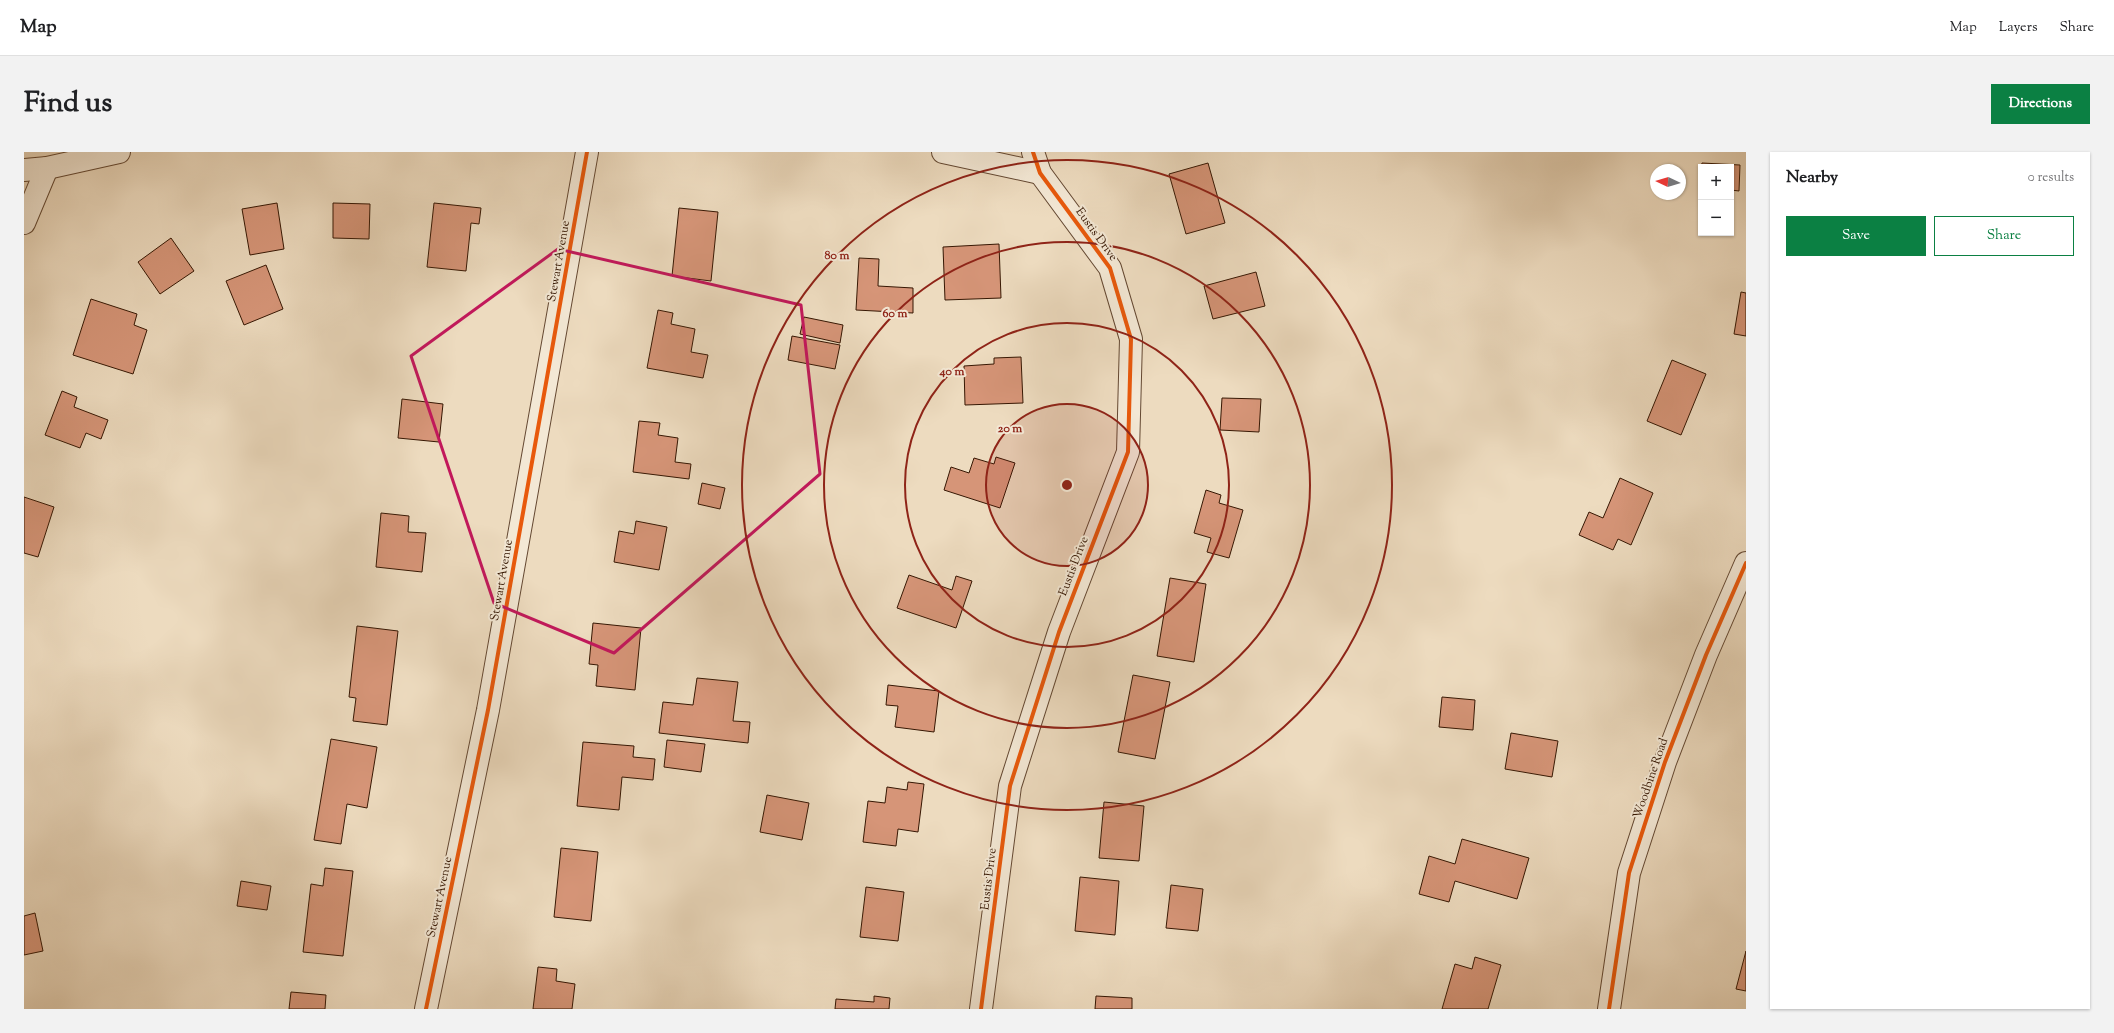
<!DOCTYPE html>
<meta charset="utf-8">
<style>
body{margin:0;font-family:"Sorts Mill Goudy",serif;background:#f2f2f2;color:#202124}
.controls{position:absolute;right:12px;top:12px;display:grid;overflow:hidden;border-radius:0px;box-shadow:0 1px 3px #0004}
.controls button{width:36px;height:36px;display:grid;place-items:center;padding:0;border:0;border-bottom:1px solid #e0e0e0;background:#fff;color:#202124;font:20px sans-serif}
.compass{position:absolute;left:1626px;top:12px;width:36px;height:36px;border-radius:50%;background:#fff;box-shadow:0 1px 3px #0004;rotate:274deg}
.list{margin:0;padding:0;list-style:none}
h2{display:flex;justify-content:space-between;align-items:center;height:52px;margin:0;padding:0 16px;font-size:17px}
h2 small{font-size:13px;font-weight:400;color:#757577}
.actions{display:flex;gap:8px;padding:12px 16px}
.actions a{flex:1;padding:9px 0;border:1px solid #0b8043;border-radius:0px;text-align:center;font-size:14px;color:#0b8043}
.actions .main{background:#0b8043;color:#fff}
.map{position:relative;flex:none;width:1722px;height:857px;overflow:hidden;border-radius:0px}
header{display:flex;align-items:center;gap:24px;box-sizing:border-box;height:56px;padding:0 20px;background:#fff;border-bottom:1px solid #e0e0e0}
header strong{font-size:19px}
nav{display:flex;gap:22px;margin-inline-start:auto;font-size:14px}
.intro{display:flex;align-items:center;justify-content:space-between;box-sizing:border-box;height:96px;padding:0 24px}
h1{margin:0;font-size:28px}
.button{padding:10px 18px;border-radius:0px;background:#0b8043;color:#fff;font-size:14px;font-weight:700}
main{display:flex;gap:24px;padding:0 24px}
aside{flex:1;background:#fff;border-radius:0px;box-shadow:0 1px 3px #0004}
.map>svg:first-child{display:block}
</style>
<header>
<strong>Map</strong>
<nav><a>Map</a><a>Layers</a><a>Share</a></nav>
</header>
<div class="intro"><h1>Find us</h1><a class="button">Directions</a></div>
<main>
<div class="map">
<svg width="1722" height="857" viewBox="0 0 1722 857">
<rect width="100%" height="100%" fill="#eddbbf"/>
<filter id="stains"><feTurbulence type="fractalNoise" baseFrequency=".005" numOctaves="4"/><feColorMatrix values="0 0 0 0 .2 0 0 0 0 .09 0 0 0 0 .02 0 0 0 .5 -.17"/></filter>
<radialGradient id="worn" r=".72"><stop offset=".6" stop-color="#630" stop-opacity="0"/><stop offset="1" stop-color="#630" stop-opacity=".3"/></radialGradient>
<g fill="#d69578" stroke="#361703">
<polygon points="1184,11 1201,71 1162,82 1145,22"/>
<polygon points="1678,11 1716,13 1715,39 1707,38 1707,15 1677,15"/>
<polygon points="253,51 260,97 226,103 218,57"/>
<polygon points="309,51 346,52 345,87 309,86"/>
<polygon points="410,51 457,56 455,72 447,71 442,119 403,115"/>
<polygon points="655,56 694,60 687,129 648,124"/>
<polygon points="147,86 170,119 136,142 114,110"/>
<polygon points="975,92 977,146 921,148 919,95"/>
<polygon points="835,106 855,107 854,134 889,136 889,161 832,158"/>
<polygon points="242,113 259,157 220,173 202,129"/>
<polygon points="1232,120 1241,154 1189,167 1180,134"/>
<polygon points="1717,140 1722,141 1722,184 1710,182"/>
<polygon points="67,147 113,162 110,173 123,178 109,222 49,203"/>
<polygon points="634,158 649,161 647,172 671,177 667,200 684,203 679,226 623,216"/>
<polygon points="780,165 819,173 816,191 776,182"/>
<polygon points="768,184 816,193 811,217 764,208"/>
<polygon points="997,205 999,251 941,253 940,214 970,212 970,206"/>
<polygon points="1648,208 1682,222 1657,283 1623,269"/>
<polygon points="38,239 53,245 50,255 84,268 77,287 62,281 56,296 21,283"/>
<polygon points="1198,246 1237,247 1235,280 1196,278"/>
<polygon points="378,247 419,252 415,290 374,286"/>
<polygon points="615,269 636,271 634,283 654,286 651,310 667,312 665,327 609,320"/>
<polygon points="972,305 991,311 976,356 920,338 927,315 945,321 950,306 970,312"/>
<polygon points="1596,326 1629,341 1607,393 1594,387 1589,398 1555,383 1565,360 1579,366"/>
<polygon points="678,331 701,336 696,357 674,352"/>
<polygon points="1182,338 1197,343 1195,351 1219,358 1205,406 1183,400 1187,386 1170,381"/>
<polygon points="0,345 30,355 14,405 0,401"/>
<polygon points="357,361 385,364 384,380 402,381 398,420 352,415"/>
<polygon points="612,369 643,375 635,418 590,410 595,379 610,382"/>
<polygon points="885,423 928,438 932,424 948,429 932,476 873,456"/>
<polygon points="1146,426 1182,432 1170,510 1133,504"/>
<polygon points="569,471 617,476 611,538 572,534 574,513 565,512"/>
<polygon points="333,474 374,479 363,573 329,569 332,546 325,545"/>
<polygon points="1109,523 1146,530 1131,607 1094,600"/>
<polygon points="673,526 714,530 709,569 726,570 724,591 635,581 639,550 669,553"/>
<polygon points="864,533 915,539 910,580 871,575 874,554 862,553"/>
<polygon points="1418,545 1451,548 1449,578 1415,575"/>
<polygon points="1487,581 1534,589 1528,625 1481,617"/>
<polygon points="307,587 353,595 343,656 323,652 317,692 290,688"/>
<polygon points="643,588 681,592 677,620 640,615"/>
<polygon points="559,590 610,594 609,605 631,607 629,628 598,625 595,658 553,654"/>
<polygon points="884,630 900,632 894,680 874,677 872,694 839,690 844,649 861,651 863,635 883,638"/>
<polygon points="743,643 785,651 778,688 736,680"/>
<polygon points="1080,650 1120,654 1115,709 1075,706"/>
<polygon points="1438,687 1505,706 1493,747 1431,729 1425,750 1395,742 1405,704 1431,712"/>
<polygon points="537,696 574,700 567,769 530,765"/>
<polygon points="301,716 329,719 319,804 279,800 287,732 299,734"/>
<polygon points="1056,725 1095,729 1091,783 1051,779"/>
<polygon points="217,729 247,734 243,758 213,754"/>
<polygon points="1147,733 1179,737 1174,779 1142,776"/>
<polygon points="842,735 880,740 874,789 836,785"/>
<polygon points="11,761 19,799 0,803 0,764"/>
<polygon points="1722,799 1722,839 1712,837"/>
<polygon points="1451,805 1477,813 1464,857 1418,857 1431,812 1448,817"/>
<polygon points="514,815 533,817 532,829 551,832 548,857 509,857"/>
<polygon points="267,840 302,843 301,857 265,857"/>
<polygon points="850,844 866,846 865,857 811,857 812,847 850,850"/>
<polygon points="1072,844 1108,846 1108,857 1071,857"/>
</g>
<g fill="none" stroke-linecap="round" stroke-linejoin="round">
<g stroke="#644832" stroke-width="24">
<g id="minor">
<polyline points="919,0 1016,21"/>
<polyline points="0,18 23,16 95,0"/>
<polyline points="0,71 23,16"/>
<polyline points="402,857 464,558 563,0"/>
<polyline points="957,857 986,634 1035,480 1104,300 1107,187 1086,116 1016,21 1009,0"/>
<polyline points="1585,857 1605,721 1641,610 1682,503 1722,411"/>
</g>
</g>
<use href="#minor" stroke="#f3e8d5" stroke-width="22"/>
<g stroke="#f3e8d5" stroke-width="6">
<g id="cycleway">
<polyline points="402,857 464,558 563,0"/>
<polyline points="957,857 986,634 1035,480 1104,300 1107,187 1086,116 1016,21 1009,0"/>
<polyline points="1585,857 1605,721 1641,610 1682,503 1722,411"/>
</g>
</g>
<use href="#cycleway" stroke="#e8590c" stroke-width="4"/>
</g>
<path fill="none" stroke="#c2185b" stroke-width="3" stroke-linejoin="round" d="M 534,97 L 777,153 L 796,322 L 590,501 L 470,451 L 387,204 Z"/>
<circle cx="1043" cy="333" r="81" fill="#8f2418" fill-opacity=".12"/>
<g fill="none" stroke="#8f2418" stroke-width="2">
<circle cx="1043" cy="333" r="81"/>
<circle cx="1043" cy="333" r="162"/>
<circle cx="1043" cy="333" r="243"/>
<circle cx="1043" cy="333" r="325"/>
</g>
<g text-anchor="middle" stroke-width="4" stroke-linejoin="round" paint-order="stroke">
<g font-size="12" fill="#361703" stroke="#f3e8d5">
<text transform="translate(1073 82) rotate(54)" y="4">Eustis Drive</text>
<text transform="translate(534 109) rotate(-80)" y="4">Stewart Avenue</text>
<text transform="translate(1049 414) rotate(-69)" y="4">Eustis Drive</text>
<text transform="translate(477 428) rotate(-80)" y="4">Stewart Avenue</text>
<text transform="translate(1626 626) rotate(-71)" y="4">Woodbine Road</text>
<text transform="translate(964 727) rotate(-83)" y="4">Eustis Drive</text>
<text transform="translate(415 745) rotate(-78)" y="4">Stewart Avenue</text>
</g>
</g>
<circle cx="1043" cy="333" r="6" fill="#8f2418" stroke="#f3e8d5" stroke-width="2"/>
<g font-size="12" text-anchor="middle" font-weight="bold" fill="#8f2418" stroke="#f3e8d5" stroke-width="4" stroke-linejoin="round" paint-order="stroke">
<text x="813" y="107">80 m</text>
<text x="871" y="165">60 m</text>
<text x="928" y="223">40 m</text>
<text x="986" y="280">20 m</text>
</g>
<rect width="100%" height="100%" filter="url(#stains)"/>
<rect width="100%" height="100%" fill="url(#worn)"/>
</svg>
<div class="controls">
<button>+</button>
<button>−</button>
</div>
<svg class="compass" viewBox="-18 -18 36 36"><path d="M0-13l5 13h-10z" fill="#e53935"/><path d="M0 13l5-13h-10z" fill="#757577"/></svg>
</div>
<aside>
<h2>Nearby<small>0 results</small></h2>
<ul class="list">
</ul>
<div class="actions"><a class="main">Save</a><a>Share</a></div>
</aside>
</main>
